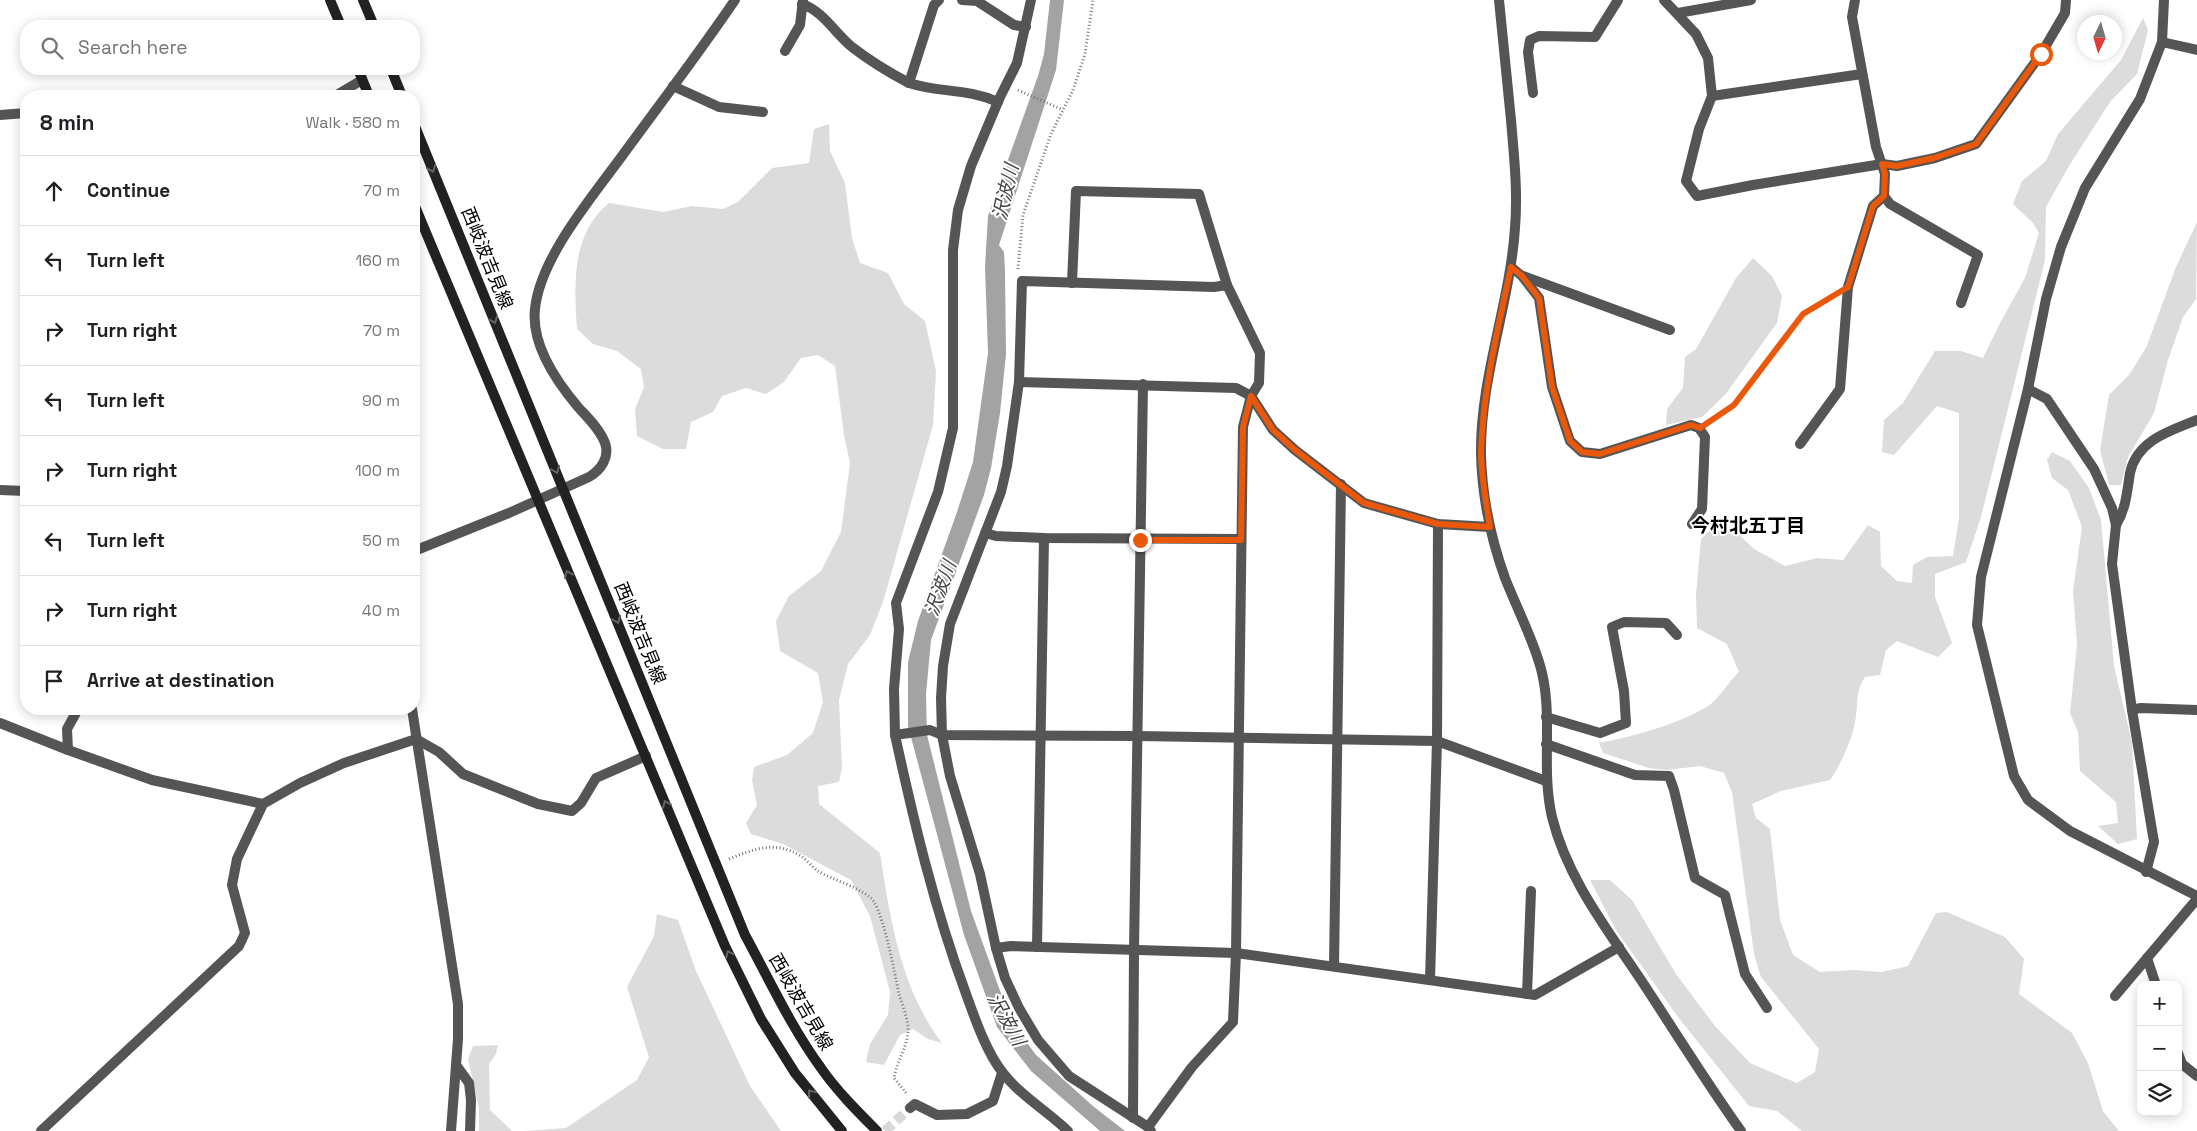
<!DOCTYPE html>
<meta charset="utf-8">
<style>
body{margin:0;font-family:"Space Grotesk","Noto Sans JP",sans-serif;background:#f2f2f2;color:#202124}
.controls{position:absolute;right:15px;bottom:15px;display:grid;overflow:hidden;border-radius:10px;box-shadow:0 2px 12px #0003}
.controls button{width:45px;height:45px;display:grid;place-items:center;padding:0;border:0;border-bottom:1px solid #e0e0e0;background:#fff;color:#202124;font:25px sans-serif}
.compass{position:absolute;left:2077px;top:15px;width:45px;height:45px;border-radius:50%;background:#fff;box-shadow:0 2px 12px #0003;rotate:185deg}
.stop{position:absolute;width:15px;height:15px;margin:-11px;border:4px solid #ea580c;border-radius:50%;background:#fff}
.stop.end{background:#ea580c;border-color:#fff;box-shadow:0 1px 5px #0008}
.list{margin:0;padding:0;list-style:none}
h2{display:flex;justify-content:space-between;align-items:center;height:65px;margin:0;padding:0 20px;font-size:21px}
h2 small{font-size:16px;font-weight:400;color:#757577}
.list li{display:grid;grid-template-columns:32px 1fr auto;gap:15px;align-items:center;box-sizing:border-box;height:70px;padding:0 20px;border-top:1px solid #e0e0e0}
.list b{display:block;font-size:19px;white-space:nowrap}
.list em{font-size:16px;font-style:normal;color:#757577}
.icon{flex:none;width:28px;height:28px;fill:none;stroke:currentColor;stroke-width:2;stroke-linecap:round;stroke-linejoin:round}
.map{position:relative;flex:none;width:2197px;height:1131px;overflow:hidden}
.search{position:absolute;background:#fff;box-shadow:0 2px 12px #0003;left:20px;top:20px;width:400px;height:55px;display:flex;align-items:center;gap:12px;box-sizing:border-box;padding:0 18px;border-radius:20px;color:#757577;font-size:19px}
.panel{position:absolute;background:#fff;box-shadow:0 2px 12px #0003;left:20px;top:90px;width:400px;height:625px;border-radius:20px}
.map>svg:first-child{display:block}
</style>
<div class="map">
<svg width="2197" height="1131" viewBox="0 0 2197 1131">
<rect width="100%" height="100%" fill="#fff"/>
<g fill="#dcdcdc">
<path d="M 2143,18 L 2148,30 L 2137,74 L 2110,102 L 2069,166 L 2046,207 L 2045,260 L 1981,517 L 1966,562 L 1935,574 L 1935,597 L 1952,643 L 1938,657 L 1897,641 L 1886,650 L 1880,675 L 1865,677 C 1854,694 1859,704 1855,722 C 1852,740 1840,766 1830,780 L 1781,791 L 1752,804 L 1756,818 L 1770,829 L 1780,920 L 1793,955 L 1820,972 L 1853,970 L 1882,972 L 1908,966 L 1936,913 L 1947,912 L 2005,937 L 2024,959 L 2019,994 L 2072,1033 L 2088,1063 L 2103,1111 L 2119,1131 L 1802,1131 L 1777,1111 L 1749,1106 L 1678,1017 L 1616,930 L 1590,880 L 1610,880 L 1632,900 L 1676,974 L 1715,1026 L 1750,1063 L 1797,1083 L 1815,1072 L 1819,1049 L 1761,977 L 1754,954 L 1732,792 L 1724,773 L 1700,766 L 1667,770 L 1649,768 L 1603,753 L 1599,743 C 1631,737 1680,724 1708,706 C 1720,698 1728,682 1739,672 L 1727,644 L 1697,628 L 1696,594 L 1701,539 L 1716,524 L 1734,530 L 1754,549 L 1785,566 L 1817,558 L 1843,560 L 1868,525 L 1880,532 L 1881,566 L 1897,581 L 1912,583 L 1913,565 L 1927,557 L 1953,556 L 1959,518 L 1959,413 L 1937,406 L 1894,455 L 1882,452 L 1884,420 L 1903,403 L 1935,351 L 1961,351 L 1983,358 L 2000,323 L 2025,278 L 2039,233 L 2033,223 L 2013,204 L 2022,181 L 2046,161 L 2058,134 L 2121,60 Z"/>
<path d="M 829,124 L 830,151 L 845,183 L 852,238 L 860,263 L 888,273 L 904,304 L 925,321 L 936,371 L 933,425 L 883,602 L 870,635 L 848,664 L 839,700 L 842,768 L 839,782 L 818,786 L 819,804 L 880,853 C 890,918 901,990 942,1043 L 928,1039 L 913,1029 L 900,1035 L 884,1065 L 866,1062 L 870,1044 L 888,1015 L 890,992 L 870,916 L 851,880 L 783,844 L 751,834 L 746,823 L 757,805 L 752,780 L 754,767 L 787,755 L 813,733 L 823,702 L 818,673 L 780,651 L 776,621 L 789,596 L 821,571 L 841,532 L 850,463 L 844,435 L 835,366 L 818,355 L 801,358 L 784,382 L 766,394 L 746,388 L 722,396 L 713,412 L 691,422 L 686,449 L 663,449 L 637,436 L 635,409 L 644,387 L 641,369 L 617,351 L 593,344 L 577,329 C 574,285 571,234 609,203 L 663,212 L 692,206 L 723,209 L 738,202 L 772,168 L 809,163 L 814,129 Z"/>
<polygon points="2197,222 2196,299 2183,317 2168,360 2154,413 2128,457 2121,485 2109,485 2100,450 2109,395 2129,375 2146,348 2176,267"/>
<polygon points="1753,258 1772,276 1782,296 1777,323 1725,395 1702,417 1666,425 1667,409 1683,388 1685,357 1696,349 1736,278"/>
<polygon points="2052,452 2070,461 2089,488 2101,520 2114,666 2132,742 2137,839 2118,844 2098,826 2118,823 2116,802 2080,771 2078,732 2070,713 2077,645 2073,591 2082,527 2068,490 2052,478 2047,460"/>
<polygon points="657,914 678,920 696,971 750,1086 781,1131 524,1131 566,1128 637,1080 649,1057 627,987 654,936"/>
<polygon points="498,1045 496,1054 489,1064 490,1110 512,1131 479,1131 479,1108 468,1059 473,1046"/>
</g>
<polygon fill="#a3a3a3" points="1050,0 1064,0 1056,70 999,245 1004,252 1005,271 1006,354 1000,413 991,468 984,495 931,640 926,694 927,735 971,911 1011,1021 1036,1055 1094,1107 1125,1131 1100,1131 1031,1071 997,1027 964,935 908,726 908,662 918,621 957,512 973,462 988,353 985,267 988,216 1038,76 1044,54"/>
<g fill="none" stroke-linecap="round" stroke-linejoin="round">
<polyline stroke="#d9d9d9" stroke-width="10" stroke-dasharray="10 5" stroke-linecap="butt" points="885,1131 910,1108"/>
<g stroke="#777" stroke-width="3" stroke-dasharray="1 2.5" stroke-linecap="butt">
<polyline points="1018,90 1063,110"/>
<polyline points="1018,269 1023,215 1051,134 1073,90 1085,54 1093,0"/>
<polyline points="1709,422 1734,405 1803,315 1833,296"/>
<path d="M 729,859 C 754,849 775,840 801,856 C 807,860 812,867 818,871 C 832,880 866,889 874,902 C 885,920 894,971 899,994 C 902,1004 907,1016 908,1027 C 909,1045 897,1060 894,1078 L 907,1094"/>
</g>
<g stroke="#555" stroke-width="10">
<path d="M 802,4 C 823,11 835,33 852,47 C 870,61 890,73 909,83"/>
<polyline points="2162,42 2197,50"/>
<polyline points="785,51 800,25 803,0"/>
<polyline points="673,86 719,107 763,112"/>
<polyline points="2132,710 2140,708 2197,710"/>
</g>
<g stroke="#555" stroke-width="10">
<path d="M 939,0 L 934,5 L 909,83 C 940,93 966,88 998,102"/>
<polyline points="962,0 977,1 1014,25 1026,27"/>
<polyline points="1031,0 1017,63 1000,97 971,166 958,210 953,250 953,428 938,492 896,603 899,629 894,689 895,735 930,730 942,735 1138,736 1437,741 1546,781"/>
<polyline points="1664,0 1696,34 1708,58 1712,96 1699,129 1686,181 1697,196 1753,185 1882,164 1897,166 1935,158 1976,144 2041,54 2065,13 2066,0"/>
<polyline points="2164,0 2162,42 2140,99 2085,188 2061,247 2046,299 2028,389 1981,577 1977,625 2014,776 2028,800 2070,831 2197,896"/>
<polyline points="1678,13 1751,0"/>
<polyline points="1533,93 1528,52 1530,40 1539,36 1595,37 1618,0"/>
<polyline points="335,96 362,80"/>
<polyline points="1712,96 1862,74"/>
<polyline points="0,115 26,113"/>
<polyline points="1884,196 1890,204 1978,255 1961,303"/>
<polyline points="1511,267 1522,276 1539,298 1552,387 1570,441 1582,452 1600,454 1691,425 1699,428 1705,437 1702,509 1692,524"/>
<polyline points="1523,276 1670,330"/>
<polyline points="1072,283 1076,191 1199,194 1227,285"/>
<polyline points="1019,382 1236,388 1251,396 1243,427 1236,953 1233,1022 1192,1067 1148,1127"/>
<polyline points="2028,389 2047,399 2094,469 2112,508 2116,525 2112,564 2132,710 2154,842 2146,872"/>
<polyline points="1800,444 1840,389 1848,287 1873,206 1884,196 1885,174 1876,147 1852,17 1855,0"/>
<polyline points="0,490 26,491"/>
<path d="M 2116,525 C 2126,509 2127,492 2130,473 C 2137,440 2170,431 2197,420"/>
<polyline points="985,533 996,536 1044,538 1241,539"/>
<path d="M 414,551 L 509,513 L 589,477 C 601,470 610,457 605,443 C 600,429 587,417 578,407 C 556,381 531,344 535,309 C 540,258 592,197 622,156 C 660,104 699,53 735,0"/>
<polyline points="412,709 458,1004 458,1039 451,1131"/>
<polyline points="1546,717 1600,733 1626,723 1624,691 1612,627 1624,622 1666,623 1677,635"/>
<polyline points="0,723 68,750 152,780 263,804"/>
<path d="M 895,735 C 914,822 934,907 965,991 C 974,1016 986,1052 1003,1073 C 1021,1096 1047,1111 1068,1131"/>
<polyline points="1546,744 1635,775 1669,776 1674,790 1695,878 1725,895 1745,974 1767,1008"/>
<polyline points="68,750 67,729 78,709"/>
<polyline points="1037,947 1044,538"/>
<polyline points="996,948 1011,946 1236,953 1535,995 1619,947"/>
<polyline points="2147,958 2156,985"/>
<polyline points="1334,966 1341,484"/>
<polyline points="1430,980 1437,741 1438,524"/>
<polyline points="1527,994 1531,891"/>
<polyline points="2115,996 2197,899"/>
<polyline points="2178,1053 2182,1064 2197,1076"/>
<polyline points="456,1065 469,1083 471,1100 470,1131"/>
<polyline points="910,1108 915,1104 937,1115 967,1114 993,1101 1002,1073"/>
<polyline points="1133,1118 1134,950 1143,384"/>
<polyline points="41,1131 239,946 245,933 232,885 237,859 263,804 300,783 344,763 416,739 439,752 463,774 538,804 572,811 581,803 596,778 646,756"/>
<polyline points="1151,1131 1148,1127 1069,1076 1038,1040 1019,1008 1005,978 996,948 980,874 950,776 942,735 941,698 943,666 950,624 1001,492 1007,466 1019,382 1022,281 1214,287 1227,285 1260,353 1259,383 1251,396 1273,430 1295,450 1364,503 1438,524 1490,527"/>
</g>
<path stroke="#555" stroke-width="10" d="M 1499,0 C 1503,40 1507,80 1511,120 C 1514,156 1518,192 1515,228 C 1510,304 1480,377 1481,454 C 1482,496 1491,539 1505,578 C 1516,606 1530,633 1539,662 C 1555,711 1540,766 1552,817 C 1567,878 1607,929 1641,980 C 1674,1030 1706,1082 1741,1131"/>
<g stroke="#222" stroke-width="10">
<polyline points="330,0 341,26"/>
<polyline points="363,0 374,26"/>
<polyline points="358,69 369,96"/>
<polyline points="391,69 402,96"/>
<path d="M 414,124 L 745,935 C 769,979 791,1027 821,1068 C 837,1091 858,1112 877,1131"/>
<polyline points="414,204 725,946 761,1019 795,1073 842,1131"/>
</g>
</g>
<defs><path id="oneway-chevron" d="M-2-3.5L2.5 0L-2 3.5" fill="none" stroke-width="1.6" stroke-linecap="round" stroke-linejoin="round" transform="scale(1.25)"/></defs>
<g stroke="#646464">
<use href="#oneway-chevron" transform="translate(432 169) rotate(68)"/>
<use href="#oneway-chevron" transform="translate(494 320) rotate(68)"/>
<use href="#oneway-chevron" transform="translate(556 470) rotate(68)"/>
<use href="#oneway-chevron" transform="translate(568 574) rotate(-113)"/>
<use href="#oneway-chevron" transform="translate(617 620) rotate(68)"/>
<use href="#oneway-chevron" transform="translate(666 804) rotate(-113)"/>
<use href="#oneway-chevron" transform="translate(729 954) rotate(-116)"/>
<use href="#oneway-chevron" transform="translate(811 1093) rotate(-129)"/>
</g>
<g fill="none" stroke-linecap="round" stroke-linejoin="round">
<path stroke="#ea580c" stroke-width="6" d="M 1140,540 L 1241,540 L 1243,427 L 1251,396 L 1273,430 L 1295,450 L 1364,503 L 1438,524 L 1490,527 C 1486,502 1481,476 1481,451 C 1483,389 1498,328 1511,267 L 1522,276 L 1539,298 L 1552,387 L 1570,441 L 1582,452 L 1600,454 L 1691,425 L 1700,428 L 1734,405 L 1803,314 L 1848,287 L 1873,206 L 1884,196 L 1885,174 L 1882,164 L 1897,166 L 1934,158 L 1976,144 L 2041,54"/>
</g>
<g text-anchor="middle" stroke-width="4" stroke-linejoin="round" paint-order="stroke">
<g font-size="18" fill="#000" stroke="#fff">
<text transform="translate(487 258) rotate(68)" y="6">西岐波吉見線</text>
<text transform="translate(640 633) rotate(68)" y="6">西岐波吉見線</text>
<text transform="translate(801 1002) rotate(60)" y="6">西岐波吉見線</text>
</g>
<g font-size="19" font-style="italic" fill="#444" stroke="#fff">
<text transform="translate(1005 192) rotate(-77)" y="7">沢波川</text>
<text transform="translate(940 588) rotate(-70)" y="7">沢波川</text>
<text transform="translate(1007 1019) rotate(61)" y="7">沢波川</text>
</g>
<g font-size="19" font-weight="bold" fill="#000" stroke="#fff">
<text x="1748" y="532">今村北五丁目</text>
</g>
</g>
</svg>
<div class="controls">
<button>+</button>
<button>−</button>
<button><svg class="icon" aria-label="layers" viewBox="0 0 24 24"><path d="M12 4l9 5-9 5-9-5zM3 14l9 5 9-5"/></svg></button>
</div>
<svg class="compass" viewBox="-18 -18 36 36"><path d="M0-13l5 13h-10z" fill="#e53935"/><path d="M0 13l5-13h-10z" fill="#757577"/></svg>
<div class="stop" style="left:2041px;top:54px"></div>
<div class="stop end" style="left:1140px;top:540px"></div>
<div class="search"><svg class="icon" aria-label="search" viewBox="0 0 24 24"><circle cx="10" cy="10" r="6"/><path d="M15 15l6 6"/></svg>Search here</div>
<section class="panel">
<h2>8 min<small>Walk · 580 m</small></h2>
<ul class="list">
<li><svg class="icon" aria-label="ahead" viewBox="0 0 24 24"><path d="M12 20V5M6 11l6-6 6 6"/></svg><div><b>Continue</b></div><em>70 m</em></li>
<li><svg class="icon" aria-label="left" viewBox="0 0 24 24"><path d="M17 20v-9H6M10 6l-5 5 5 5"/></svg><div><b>Turn left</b></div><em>160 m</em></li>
<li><svg class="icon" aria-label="right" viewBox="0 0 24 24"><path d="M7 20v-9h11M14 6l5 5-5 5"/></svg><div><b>Turn right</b></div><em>70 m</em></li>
<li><svg class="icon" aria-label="left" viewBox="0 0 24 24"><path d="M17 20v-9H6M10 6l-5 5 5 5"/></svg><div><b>Turn left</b></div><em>90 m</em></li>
<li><svg class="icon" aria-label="right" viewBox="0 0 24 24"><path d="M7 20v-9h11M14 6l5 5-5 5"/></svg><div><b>Turn right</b></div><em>100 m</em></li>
<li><svg class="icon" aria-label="left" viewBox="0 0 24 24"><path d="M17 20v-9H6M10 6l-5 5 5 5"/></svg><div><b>Turn left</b></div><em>50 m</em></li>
<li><svg class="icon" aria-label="right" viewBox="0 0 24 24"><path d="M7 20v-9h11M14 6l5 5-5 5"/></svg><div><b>Turn right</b></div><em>40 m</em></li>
<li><svg class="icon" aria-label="arrive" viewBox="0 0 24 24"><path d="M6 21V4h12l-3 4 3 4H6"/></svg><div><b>Arrive at destination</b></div></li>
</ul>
</section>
</div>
